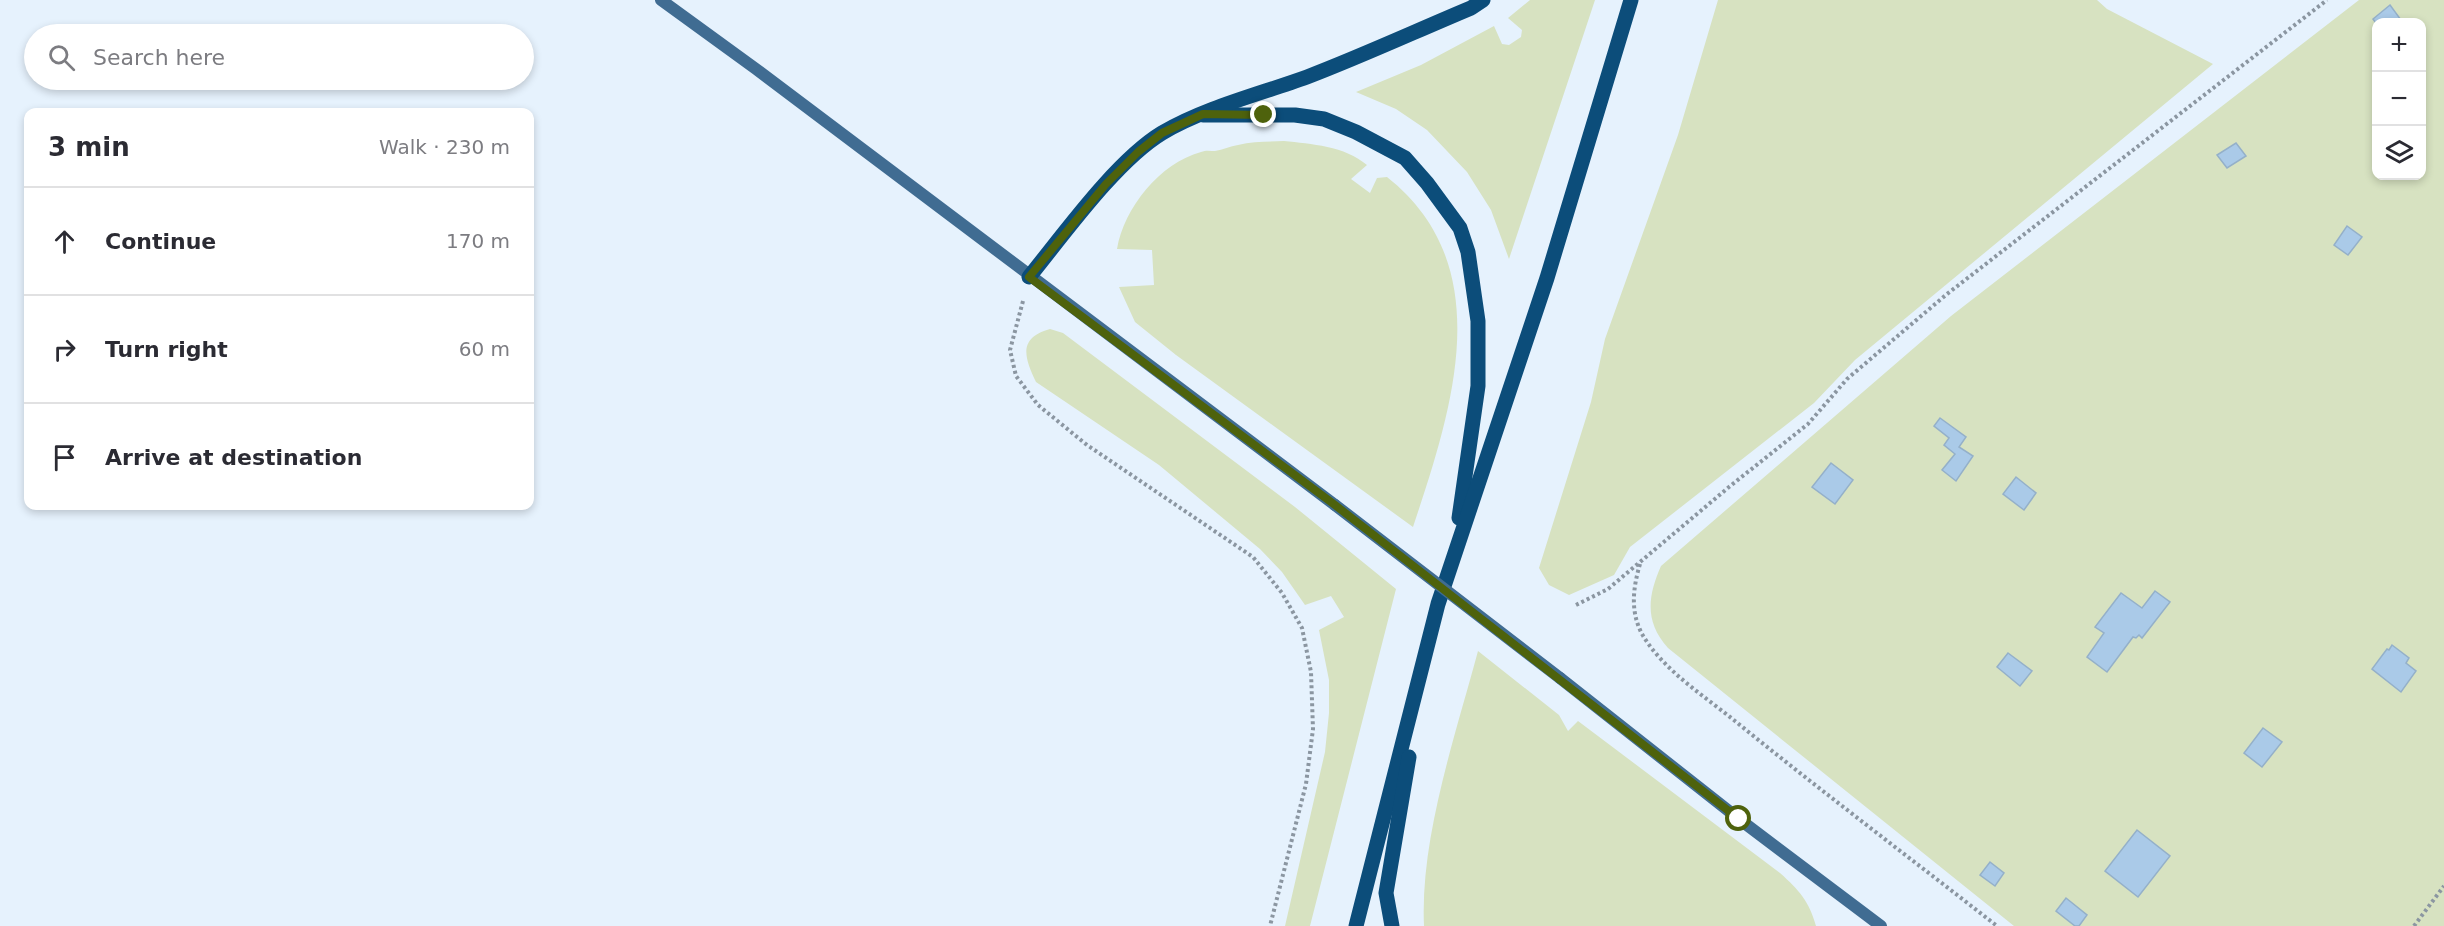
<!DOCTYPE html>
<meta charset="utf-8">
<style>
body{margin:0;font-family:"DejaVu Sans",sans-serif;background:#f2f2f3;color:#2b2b33}
.controls{position:absolute;right:18px;top:18px;display:grid;overflow:hidden;border-radius:12px;box-shadow:0 3px 9px #0003}
.controls button{width:54px;height:54px;display:grid;place-items:center;padding:0;border:0;border-bottom:2px solid #e1e1e2;background:#fff;color:#2b2b33;font:30px sans-serif}
.stop{position:absolute;width:18px;height:18px;margin:-14px;border:4px solid #4e620c;border-radius:50%;background:#fff}
.stop.end{background:#4e620c;border-color:#fff;box-shadow:0 2px 6px #0008}
.list{margin:0;padding:0;list-style:none}
h2{display:flex;justify-content:space-between;align-items:center;height:78px;margin:0;padding:0 24px;font-size:26px}
h2 small{font-size:20px;font-weight:400;color:#7c7c81}
.list li{display:grid;grid-template-columns:39px 1fr auto;gap:18px;align-items:center;box-sizing:border-box;height:108px;padding:0 24px;border-top:2px solid #e1e1e2}
.list b{display:block;font-size:22px;white-space:nowrap}
.list em{font-size:20px;font-style:normal;color:#7c7c81}
.icon{flex:none;width:33px;height:33px;fill:none;stroke:currentColor;stroke-width:2;stroke-linecap:round;stroke-linejoin:round}
.map{position:relative;flex:none;width:2444px;height:926px;overflow:hidden}
.search{position:absolute;background:#fff;box-shadow:0 3px 9px #0003;left:24px;top:24px;width:510px;height:66px;display:flex;align-items:center;gap:15px;box-sizing:border-box;padding:0 21px;border-radius:33px;color:#7c7c81;font-size:22px}
.panel{position:absolute;background:#fff;box-shadow:0 3px 9px #0003;left:24px;top:108px;width:510px;height:402px;border-radius:12px}
.map>svg:first-child{display:block}
</style>
<div class="map">
<svg width="2444" height="926" viewBox="0 0 2444 926">
<rect width="100%" height="100%" fill="#e6f2fd"/>
<g fill="#d7e2c1" fill-rule="evenodd">
<polygon points="1530,0 1595,0 1509,259 1491,210 1467,172 1427,130 1396,109 1356,92 1421,65 1494,26 1502,44 1509,45 1521,37 1522,30 1508,18"/>
<polygon points="1718,0 2097,0 2107,9 2213,64 1855,360 1814,403 1630,547 1614,575 1569,595 1549,585 1539,568 1591,402 1605,339 1678,135"/>
<path d="M 2359,0 L 2444,0 L 2444,926 L 2014,926 L 1668,648 C 1644,621 1648,596 1661,566 L 1951,316 ZM 2376,22 L 2422,22 L 2422,176 L 2376,176 Z"/>
<path d="M 1284,141 C 1311,144 1345,146 1367,165 L 1351,179 L 1370,193 L 1377,178 L 1387,177 C 1501,267 1451,412 1413,527 L 1176,355 L 1135,322 L 1119,287 L 1154,285 L 1152,250 L 1117,249 C 1124,208 1160,163 1201,152 C 1206,150 1210,151 1215,151 C 1223,150 1230,146 1238,145 C 1253,141 1269,142 1284,141 Z"/>
<path d="M 1050,329 L 1063,333 L 1295,507 L 1396,589 L 1310,926 L 1285,926 L 1325,752 L 1329,713 L 1329,680 L 1319,630 L 1344,617 L 1331,596 L 1305,605 L 1282,572 L 1260,549 L 1159,465 L 1036,382 C 1024,357 1018,338 1050,329 Z"/>
<path d="M 1478,651 L 1559,715 L 1568,731 L 1578,721 L 1780,873 C 1799,890 1809,901 1816,926 L 1424,926 C 1420,838 1455,737 1478,651 Z"/>
</g>
<g fill="#aacae8" stroke="#94b0c9" stroke-width="1.5">
<polygon points="2390,5 2401,20 2398,22 2376,23 2373,19"/>
<polygon points="2236,143 2246,156 2227,168 2217,155"/>
<polygon points="2347,226 2362,237 2348,255 2334,245"/>
<polygon points="1940,418 1966,437 1959,447 1973,456 1956,481 1942,470 1955,454 1944,445 1949,438 1934,426"/>
<polygon points="1831,463 1853,480 1835,504 1812,487"/>
<polygon points="2016,477 2036,493 2024,510 2003,494"/>
<polygon points="2155,591 2170,602 2142,638 2139,635 2136,638 2133,637 2107,672 2087,657 2104,633 2095,627 2121,593 2142,608"/>
<polygon points="2392,645 2409,658 2406,663 2416,671 2401,692 2372,669 2387,649 2389,650"/>
<polygon points="2008,653 2032,671 2020,686 1997,667"/>
<polygon points="2263,728 2282,742 2262,767 2244,753"/>
<polygon points="2137,830 2170,856 2138,897 2105,871"/>
<polygon points="1990,862 2004,873 1995,886 1980,875"/>
<polygon points="2066,898 2087,915 2079,926 2075,926 2056,911"/>
</g>
<g fill="none" stroke-linecap="round" stroke-linejoin="round">
<g stroke="#8b96a1" stroke-width="4" stroke-dasharray="3 3" stroke-linecap="butt">
<polyline points="1023,301 1010,350 1016,376 1038,405 1087,445 1253,557 1282,593 1302,628 1311,672 1313,729 1306,784 1270,926"/>
<path d="M 1640,564 C 1633,588 1630,611 1642,634 C 1663,670 1703,695 1735,721 C 1821,791 1910,858 1997,926"/>
<polyline points="1576,605 1608,589 1729,487 1808,424 1847,379 1947,294 2327,0"/>
<polyline points="2414,926 2444,886"/>
</g>
<g stroke="#406c92" stroke-width="12">
<polyline points="661,0 756,69 1335,505"/>
<polyline points="1560,678 1739,819 1881,926"/>
</g>
<g stroke="#0c4d7a" stroke-width="15">
<polyline points="1203,115 1295,115 1324,119 1356,132 1405,158 1427,183 1460,228 1468,252 1478,321 1478,386 1459,518"/>
<path d="M 1029,277 C 1064,234 1116,161 1162,133 C 1204,108 1260,94 1307,77 C 1362,56 1416,31 1471,8 L 1483,0"/>
<polyline points="1356,926 1438,604 1547,278 1631,0"/>
<polyline points="1392,926 1386,893 1409,757"/>
</g>
<polyline stroke="#406c92" stroke-width="12" points="1335,505 1560,678"/>
</g>
<g fill="none" stroke-linecap="round" stroke-linejoin="round">
<polyline stroke="#4e620c" stroke-width="8" points="1264,115 1203,114 1162,133 1138,152 1106,184 1029,277 1335,505 1739,819"/>
</g>
</svg>
<div class="controls">
<button>+</button>
<button>−</button>
<button><svg class="icon" aria-label="layers" viewBox="0 0 24 24"><path d="M12 4l9 5-9 5-9-5zM3 14l9 5 9-5"/></svg></button>
</div>
<div class="stop" style="left:1739px;top:819px"></div>
<div class="stop end" style="left:1264px;top:115px"></div>
<div class="search"><svg class="icon" aria-label="search" viewBox="0 0 24 24"><circle cx="10" cy="10" r="6"/><path d="M15 15l6 6"/></svg>Search here</div>
<section class="panel">
<h2>3 min<small>Walk · 230 m</small></h2>
<ul class="list">
<li><svg class="icon" aria-label="ahead" viewBox="0 0 24 24"><path d="M12 20V5M6 11l6-6 6 6"/></svg><div><b>Continue</b></div><em>170 m</em></li>
<li><svg class="icon" aria-label="right" viewBox="0 0 24 24"><path d="M7 20v-9h11M14 6l5 5-5 5"/></svg><div><b>Turn right</b></div><em>60 m</em></li>
<li><svg class="icon" aria-label="arrive" viewBox="0 0 24 24"><path d="M6 21V4h12l-3 4 3 4H6"/></svg><div><b>Arrive at destination</b></div></li>
</ul>
</section>
</div>
